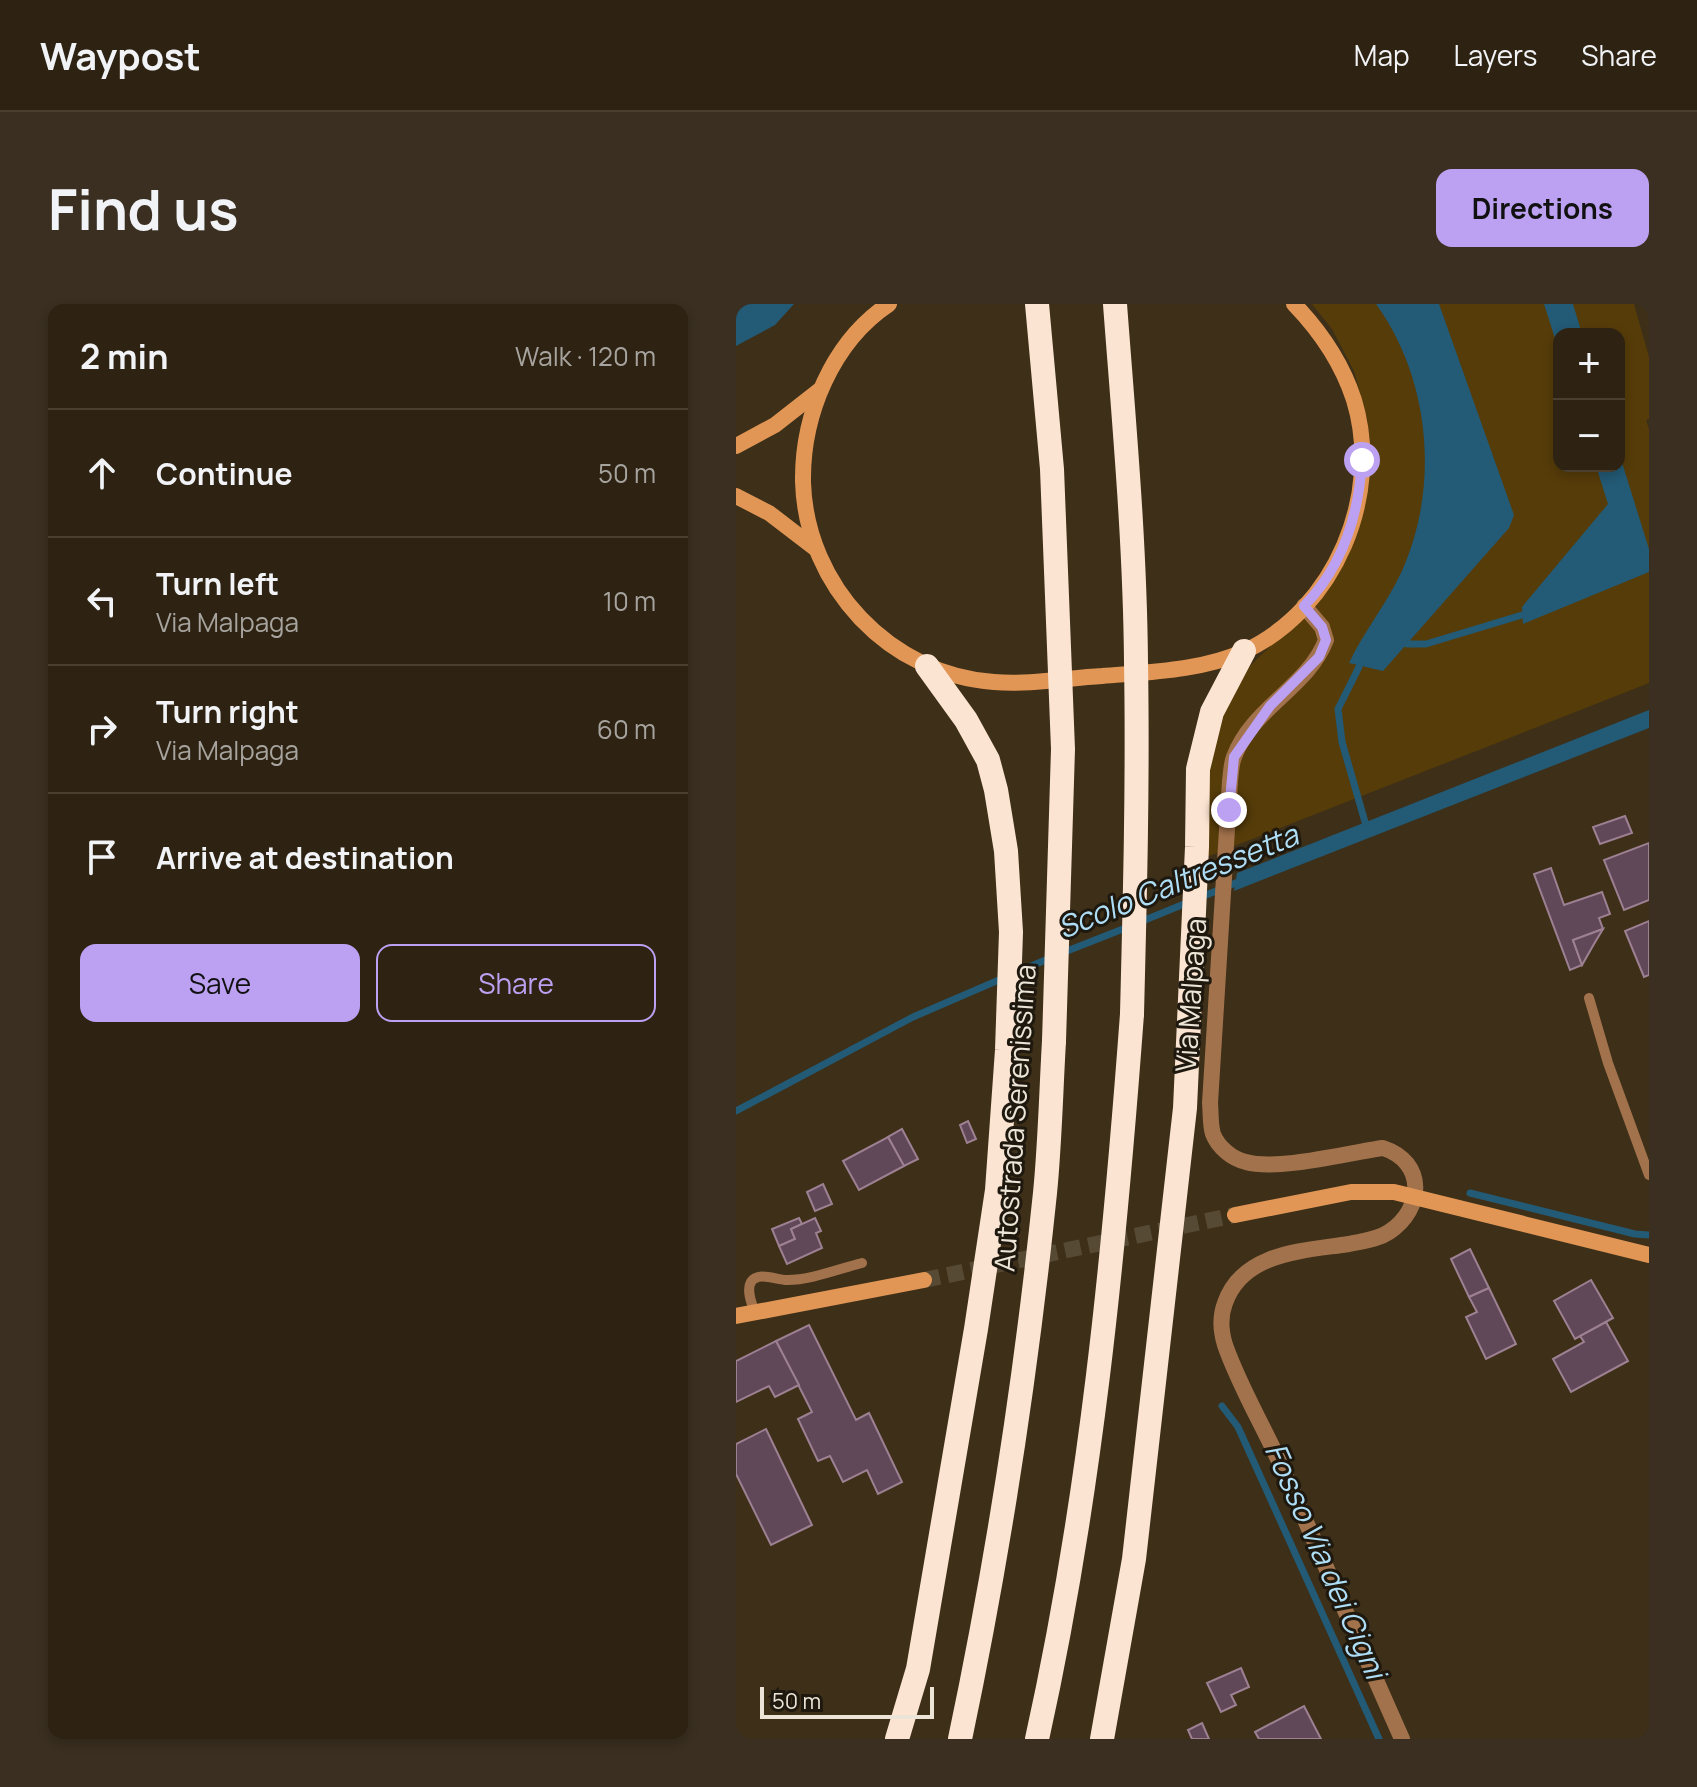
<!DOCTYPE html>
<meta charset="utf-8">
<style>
body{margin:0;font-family:Manrope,sans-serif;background:#3a2f20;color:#f1f3f6}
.controls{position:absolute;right:24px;top:24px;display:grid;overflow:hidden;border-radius:16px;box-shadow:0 4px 12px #0003}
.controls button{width:72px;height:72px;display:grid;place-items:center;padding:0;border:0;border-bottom:2px solid #494032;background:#2e2312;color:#f1f3f6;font:40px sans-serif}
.scale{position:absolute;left:24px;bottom:20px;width:174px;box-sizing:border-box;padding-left:8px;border:4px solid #ece4d6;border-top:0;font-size:22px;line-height:28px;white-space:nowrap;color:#ece4d6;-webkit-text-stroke:6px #1e180e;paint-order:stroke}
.stop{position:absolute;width:24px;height:24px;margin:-18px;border:6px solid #bca0f2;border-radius:50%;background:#fff}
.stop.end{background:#bca0f2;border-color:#fff;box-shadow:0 2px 8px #0008}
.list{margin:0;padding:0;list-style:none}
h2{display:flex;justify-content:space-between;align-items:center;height:104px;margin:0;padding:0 32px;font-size:34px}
h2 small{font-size:26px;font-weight:400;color:#a7a49f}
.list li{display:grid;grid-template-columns:52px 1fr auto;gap:24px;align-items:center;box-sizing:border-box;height:128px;padding:0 32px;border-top:2px solid #494032}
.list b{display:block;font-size:30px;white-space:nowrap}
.list p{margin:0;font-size:26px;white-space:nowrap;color:#a7a49f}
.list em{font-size:26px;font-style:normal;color:#a7a49f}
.actions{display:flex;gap:16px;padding:24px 32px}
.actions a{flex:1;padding:18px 0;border:2px solid #bca0f2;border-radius:16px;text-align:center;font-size:28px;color:#bca0f2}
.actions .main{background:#bca0f2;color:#111}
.icon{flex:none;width:44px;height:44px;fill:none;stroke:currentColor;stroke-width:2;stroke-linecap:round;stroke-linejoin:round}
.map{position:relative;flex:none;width:913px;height:1435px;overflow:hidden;border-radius:16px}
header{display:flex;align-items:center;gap:48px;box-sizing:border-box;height:112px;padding:0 40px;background:#2e2312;border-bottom:2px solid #494032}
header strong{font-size:38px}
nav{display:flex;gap:44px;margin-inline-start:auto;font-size:28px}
.intro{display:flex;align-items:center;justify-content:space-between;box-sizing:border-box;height:192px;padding:0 48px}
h1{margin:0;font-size:56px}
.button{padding:20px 36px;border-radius:16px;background:#bca0f2;color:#111;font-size:28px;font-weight:700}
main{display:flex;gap:48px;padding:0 48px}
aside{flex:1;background:#2e2312;border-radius:16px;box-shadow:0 4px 12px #0003}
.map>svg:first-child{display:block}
</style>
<header>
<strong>Waypost</strong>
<nav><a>Map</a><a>Layers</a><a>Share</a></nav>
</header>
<div class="intro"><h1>Find us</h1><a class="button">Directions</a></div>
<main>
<aside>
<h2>2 min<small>Walk · 120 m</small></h2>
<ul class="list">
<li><svg class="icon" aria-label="ahead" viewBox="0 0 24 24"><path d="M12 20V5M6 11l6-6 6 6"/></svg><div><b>Continue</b></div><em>50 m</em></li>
<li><svg class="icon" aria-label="left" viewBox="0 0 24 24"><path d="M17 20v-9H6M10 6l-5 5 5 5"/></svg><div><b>Turn left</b><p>Via Malpaga</p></div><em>10 m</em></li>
<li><svg class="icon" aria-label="right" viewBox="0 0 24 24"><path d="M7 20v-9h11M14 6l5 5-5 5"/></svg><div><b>Turn right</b><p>Via Malpaga</p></div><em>60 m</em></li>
<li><svg class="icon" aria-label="arrive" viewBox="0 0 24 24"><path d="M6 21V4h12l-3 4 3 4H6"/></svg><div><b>Arrive at destination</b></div></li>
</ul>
<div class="actions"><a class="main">Save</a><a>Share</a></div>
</aside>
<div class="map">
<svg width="913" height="1435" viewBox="0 0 913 1435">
<rect width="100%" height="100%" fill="#3d2f18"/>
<path fill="#563c09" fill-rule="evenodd" d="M 576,0 L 898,0 L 913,53 L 913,115 L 910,116 L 913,125 L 913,379 L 458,558 L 465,467 L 488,400 L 515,361 L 583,294 L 619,232 L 632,186 L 634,137 L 631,114 L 618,67 L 596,25 ZM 823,30 L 883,30 L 883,162 L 823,162 Z"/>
<g fill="#235a75">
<polygon points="0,0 58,0 39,21 0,42"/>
<path d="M 640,0 L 703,0 L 778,211 L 773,224 L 647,367 L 613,359 C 628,327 650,301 665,269 C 704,184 695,76 640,0 Z"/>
<polygon points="808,0 837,0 846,30 823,30 823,47"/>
<polygon points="883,149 913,245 913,268 787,320 786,303 872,200 860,162 883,162"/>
<polygon points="913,406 913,424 498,587 501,569"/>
</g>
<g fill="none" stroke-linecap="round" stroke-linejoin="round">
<g stroke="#235a75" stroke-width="7">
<polyline points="671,340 690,340 786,311"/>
<polyline points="623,363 602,405 606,438 629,518"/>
<polyline points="404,618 507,576"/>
<polyline points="326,649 392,623"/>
<polyline points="0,807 177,713 314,654"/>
<polyline points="734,889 899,930 913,931"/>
<polyline points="486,1102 502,1123 643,1435"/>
</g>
</g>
<g fill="#614858" stroke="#9d8192" stroke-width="2">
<polygon points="889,512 896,529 864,540 857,523"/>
<polygon points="913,539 913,596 888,606 868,556"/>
<polygon points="815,564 828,601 866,588 874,610 863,614 867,625 837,636 846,661 834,666 798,570"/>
<polygon points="913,617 913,671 908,673 889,627"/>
<polygon points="867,625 858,640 846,661 837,636"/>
<polygon points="232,817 240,835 231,839 224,821"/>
<polygon points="166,825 182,855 168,862 152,833"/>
<polygon points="152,833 168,862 123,886 107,857"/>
<polygon points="87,880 96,900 79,907 71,888"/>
<polygon points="63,914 66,920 55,925 59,935 43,942 36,925"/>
<polygon points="79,914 85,927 80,929 86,944 51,960 43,942 59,935 55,925"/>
<polygon points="734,945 753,984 733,993 715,955"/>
<polygon points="855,976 877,1014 839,1035 818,997"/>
<polygon points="753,984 780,1040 750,1055 730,1013 741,1008 733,993"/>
<polygon points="870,1018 892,1057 835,1088 817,1055 848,1038 844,1032"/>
<polygon points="73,1021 120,1116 133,1109 166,1178 142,1190 131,1166 107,1178 94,1152 82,1157 62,1115 76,1108 40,1037"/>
<polygon points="40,1037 63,1081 39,1093 33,1082 0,1098 0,1057"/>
<polygon points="30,1125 76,1221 35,1241 0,1170 0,1140"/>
<polygon points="505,1364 513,1383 495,1391 500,1401 485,1408 471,1379"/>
<polygon points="568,1402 585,1435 523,1435 519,1428"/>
<polygon points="466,1419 473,1435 456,1435 452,1426"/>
</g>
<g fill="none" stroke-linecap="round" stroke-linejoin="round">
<polyline stroke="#574a34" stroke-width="16" stroke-dasharray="16 8" stroke-linecap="butt" points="188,976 499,911"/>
<g stroke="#a2724c" stroke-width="10">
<polyline points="853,694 872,759 913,871"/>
<path d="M 19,1009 C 16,1001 10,986 15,978 C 22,967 40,976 51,976 C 75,976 102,965 126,959"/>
</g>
<path stroke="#a2724c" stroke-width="16" d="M 568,302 L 586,323 L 590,336 C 572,383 516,404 498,453 C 495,460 495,470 494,477 L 474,799 C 475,809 474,821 477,830 C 482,843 496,855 510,858 C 542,867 611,849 647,844 C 690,858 688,905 653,928 C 641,936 626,937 613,940 C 567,947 507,948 489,999 C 484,1012 485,1028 489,1041 C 503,1081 525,1118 543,1157 C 584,1250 625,1342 666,1435"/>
<g stroke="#e19655" stroke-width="16">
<path d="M 153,0 C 96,38 66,111 67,178 C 70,282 154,371 258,378 C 293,381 331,374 366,372 C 413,368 465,367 509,347 C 599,305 647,191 618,96 C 606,59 585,28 558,0"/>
<polyline points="0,142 39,121 85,85"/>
<polyline points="0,192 33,209 80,245"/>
<polyline points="499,911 615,888 658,888 913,951"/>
<polyline points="0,1012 188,976"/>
</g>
<g stroke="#fce4d2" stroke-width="24">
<polyline points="161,1435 182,1365 240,1025 261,886 271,746 275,628 270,547 260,486 252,456 230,416 191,362"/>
<path d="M 224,1435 C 262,1255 290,1072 309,889 C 314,839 315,788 318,737"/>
<path d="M 301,1435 C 354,1197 378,953 396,710"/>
<polyline points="366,1435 398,1255 449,804 461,543 462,465 476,408 508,347"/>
</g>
<g stroke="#fce4d2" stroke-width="24">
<polyline points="301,0 316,165 327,445 318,737"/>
<path d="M 379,0 C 388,119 399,238 400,358 C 402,475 399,592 396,710"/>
</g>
</g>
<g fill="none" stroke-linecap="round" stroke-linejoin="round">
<path stroke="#bca0f2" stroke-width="10" d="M 493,506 L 498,453 L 534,402 L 583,353 L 590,336 L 586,323 L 568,302 C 607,262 623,211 626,156"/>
</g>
<g text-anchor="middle" stroke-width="6" stroke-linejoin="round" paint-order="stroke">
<g font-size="28" fill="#ece4d6" stroke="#1e180e">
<text transform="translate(455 691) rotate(-86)" y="10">Via Malpaga</text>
<text transform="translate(279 814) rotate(-86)" y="10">Autostrada Serenissima</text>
</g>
<g font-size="30" font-style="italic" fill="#aeddf6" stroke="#1e180e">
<text transform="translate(442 578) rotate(-22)" y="10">Scolo Caltressetta</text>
<text transform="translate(589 1257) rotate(66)" y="10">Fosso Via dei Cigni</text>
</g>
</g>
</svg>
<div class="controls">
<button>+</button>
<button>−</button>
</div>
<div class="scale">50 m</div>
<div class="stop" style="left:626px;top:156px"></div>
<div class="stop end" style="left:493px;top:506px"></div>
</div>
</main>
